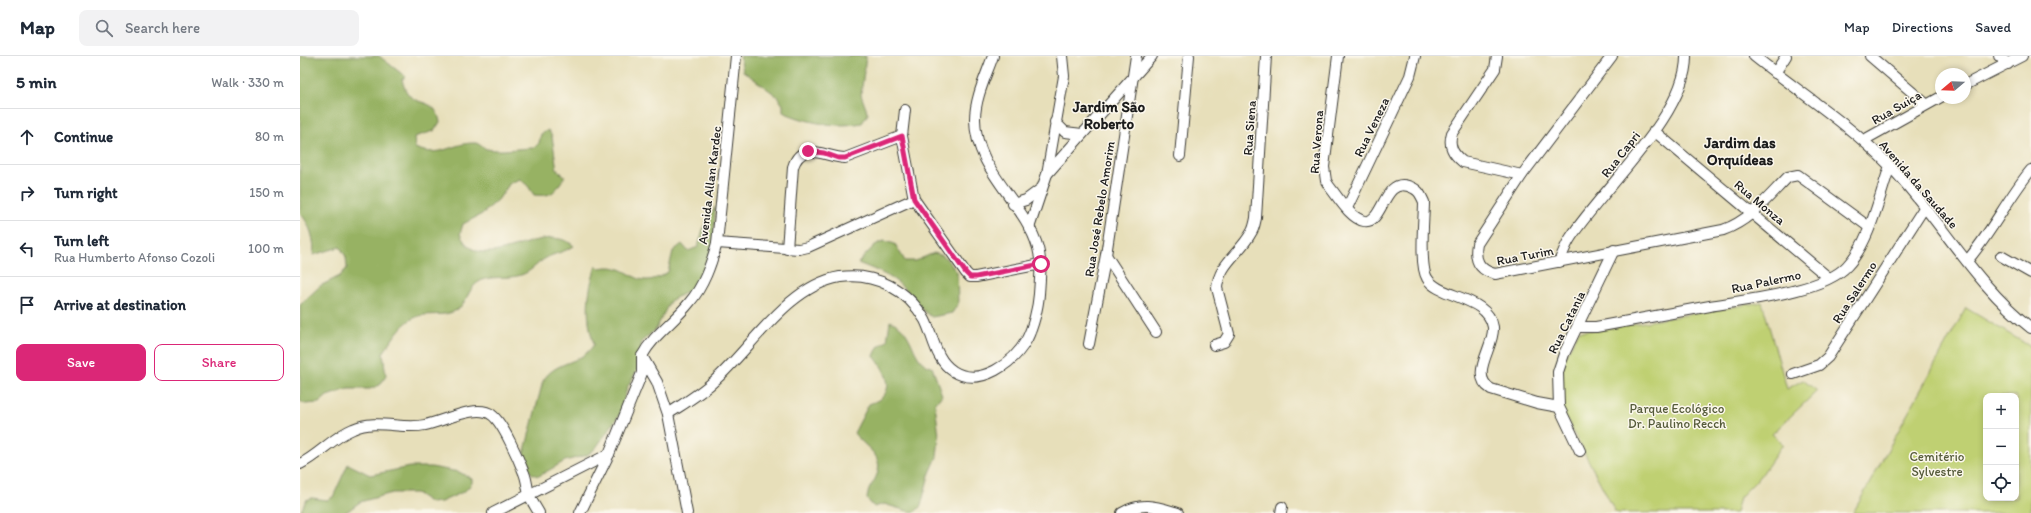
<!DOCTYPE html>
<meta charset="utf-8">
<style>
body{margin:0;font-family:Itim,sans-serif;background:#f2f2f3;color:#1f2937}
.controls{position:absolute;right:12px;bottom:12px;display:grid;overflow:hidden;border-radius:8px;box-shadow:0 2px 6px #0003}
.controls button{width:36px;height:36px;display:grid;place-items:center;padding:0;border:0;border-bottom:1px solid #e0e1e3;background:#fff;color:#1f2937;font:20px sans-serif}
.compass{position:absolute;left:1635px;top:12px;width:36px;height:36px;border-radius:50%;background:#fff;box-shadow:0 2px 6px #0003;rotate:251deg}
.stop{position:absolute;width:12px;height:12px;margin:-9px;border:3px solid #db2777;border-radius:50%;background:#fff}
.stop.end{background:#db2777;border-color:#fff;box-shadow:0 1px 4px #0008}
.list{margin:0;padding:0;list-style:none}
h2{display:flex;justify-content:space-between;align-items:center;height:52px;margin:0;padding:0 16px;font-size:17px}
h2 small{font-size:13px;font-weight:400;color:#747a83}
.list li{display:grid;grid-template-columns:26px 1fr auto;gap:12px;align-items:center;box-sizing:border-box;height:56px;padding:0 16px;border-top:1px solid #e0e1e3}
.list b{display:block;font-size:15px;white-space:nowrap}
.list p{margin:0;font-size:13px;white-space:nowrap;color:#747a83}
.list em{font-size:13px;font-style:normal;color:#747a83}
.actions{display:flex;gap:8px;padding:12px 16px}
.actions a{flex:1;padding:9px 0;border:1px solid #db2777;border-radius:8px;text-align:center;font-size:14px;color:#db2777}
.actions .main{background:#db2777;color:#fff}
.icon{flex:none;width:22px;height:22px;fill:none;stroke:currentColor;stroke-width:2;stroke-linecap:round;stroke-linejoin:round}
.map{position:relative;flex:none;width:1731px;height:457px;overflow:hidden}
header{display:flex;align-items:center;gap:24px;box-sizing:border-box;height:56px;padding:0 20px;background:#fff;border-bottom:1px solid #e0e1e3}
header strong{font-size:19px}
nav{display:flex;gap:22px;margin-inline-start:auto;font-size:14px}
.search{width:280px;height:36px;background:#f2f2f3;display:flex;align-items:center;gap:10px;box-sizing:border-box;padding:0 14px;border-radius:8px;color:#747a83;font-size:15px}
main{display:flex}
aside{flex:1;background:#fff}
.map>svg:first-child{display:block}
</style>
<header>
<strong>Map</strong>
<div class="search"><svg class="icon" aria-label="search" viewBox="0 0 24 24"><circle cx="10" cy="10" r="6"/><path d="M15 15l6 6"/></svg>Search here</div>
<nav><a>Map</a><a>Directions</a><a>Saved</a></nav>
</header>
<main>
<aside>
<h2>5 min<small>Walk · 330 m</small></h2>
<ul class="list">
<li><svg class="icon" aria-label="ahead" viewBox="0 0 24 24"><path d="M12 20V5M6 11l6-6 6 6"/></svg><div><b>Continue</b></div><em>80 m</em></li>
<li><svg class="icon" aria-label="right" viewBox="0 0 24 24"><path d="M7 20v-9h11M14 6l5 5-5 5"/></svg><div><b>Turn right</b></div><em>150 m</em></li>
<li><svg class="icon" aria-label="left" viewBox="0 0 24 24"><path d="M17 20v-9H6M10 6l-5 5 5 5"/></svg><div><b>Turn left</b><p>Rua Humberto Afonso Cozoli</p></div><em>100 m</em></li>
<li><svg class="icon" aria-label="arrive" viewBox="0 0 24 24"><path d="M6 21V4h12l-3 4 3 4H6"/></svg><div><b>Arrive at destination</b></div></li>
</ul>
<div class="actions"><a class="main">Save</a><a>Share</a></div>
</aside>
<div class="map">
<svg width="1731" height="457" viewBox="0 0 1731 457">
<rect width="100%" height="100%" fill="#fbf7ec"/>
<filter id="ink" filterUnits="userSpaceOnUse"><feTurbulence type="fractalNoise" baseFrequency=".025" numOctaves="2"/><feDisplacementMap in="SourceGraphic" scale="8" xChannelSelector="R" yChannelSelector="G"/><feConvolveMatrix kernelMatrix="1 2 1 2 8 2 1 2 1" color-interpolation-filters="sRGB"/></filter>
<filter id="wash" filterUnits="userSpaceOnUse"><feTurbulence type="fractalNoise" baseFrequency=".012" numOctaves="4" result="noise"/><feDisplacementMap in="SourceGraphic" scale="16" xChannelSelector="R" yChannelSelector="G"/><feGaussianBlur stdDeviation="0.9" result="paint"/><feColorMatrix in="noise" values="0 0 0 0 0 0 0 0 0 0 0 0 0 0 0 0 0 1.4 0 .05"/><feComposite in="paint" operator="in"/></filter>
<g filter="url(#wash)">
<rect width="100%" height="100%" fill="#e7dfba"/>
<g fill="#bfd072" stroke="#6e7647" fill-rule="evenodd">
<polygon points="1462,246 1487,333 1503,324 1517,335 1472,378 1483,388 1460,421 1440,441 1436,457 1316,457 1263,356 1260,326 1264,302 1279,275 1298,274"/>
<path d="M 1666,252 L 1731,291 L 1731,457 L 1553,457 ZM 1686,340 L 1716,340 L 1716,442 L 1686,442 Z"/>
</g>
<g fill="#97b264" stroke="#5a6740">
<path d="M 0,0 L 79,0 L 106,21 L 102,23 C 109,58 134,35 140,66 L 134,75 L 114,81 L 115,92 C 141,103 152,86 176,87 C 180,88 182,92 187,93 C 201,96 219,92 234,92 L 239,87 L 241,78 L 248,74 L 252,80 L 257,114 L 265,120 C 255,135 254,141 234,139 L 228,130 L 220,123 L 210,127 L 198,144 L 182,158 L 163,168 L 160,178 C 182,226 241,161 274,190 C 265,196 255,197 246,202 C 237,207 231,216 221,219 C 208,224 189,218 177,227 C 168,234 166,248 157,254 C 146,260 135,258 124,259 C 103,262 94,282 83,297 L 86,320 L 80,329 L 70,333 L 48,333 L 27,340 L 19,347 L 5,348 L 0,345 L 0,249 L 20,230 L 40,220 L 47,212 L 46,201 L 40,191 L 13,199 C 16,186 9,166 0,157 Z"/>
<path d="M 440,0 L 566,0 L 561,39 L 568,58 L 562,67 C 536,72 507,67 483,56 L 483,49 L 477,40 L 443,15 Z"/>
<path d="M 415,151 L 414,197 L 397,230 L 370,245 L 356,273 L 341,286 L 342,306 L 327,332 L 320,358 L 295,393 L 287,399 L 265,405 L 239,420 C 229,419 226,410 223,402 L 243,325 C 256,303 281,310 294,288 C 285,261 287,236 296,210 L 299,212 C 334,205 332,239 368,216 L 373,195 L 382,188 L 388,195 L 398,191 L 404,170 Z"/>
<path d="M 584,185 L 595,188 L 605,205 L 615,205 L 634,197 L 644,200 L 657,216 L 658,248 L 652,257 L 632,261 C 619,253 614,241 603,231 C 592,220 573,213 558,207 L 575,189 Z"/>
<path d="M 590,265 C 617,275 609,306 632,311 L 642,339 L 635,348 L 639,380 L 637,401 L 629,419 L 621,450 L 614,457 L 584,448 L 574,451 L 567,443 C 568,431 572,430 576,421 C 586,399 565,392 554,377 L 569,348 C 598,339 588,318 574,300 L 578,291 L 587,285 Z"/>
<polygon points="48,408 70,419 110,411 131,411 159,416 172,423 172,427 165,435 141,446 131,447 116,437 92,437 60,446 45,457 0,457 6,444 12,442 27,444 33,441"/>
</g>
</g>
<g filter="url(#ink)">
<g fill="none" stroke-linecap="round" stroke-linejoin="round">
<g stroke="#3a3934" stroke-width="12">
<g id="minor">
<path d="M 1038,0 L 1024,111 L 1026,125 L 1029,130 C 1038,141 1050,162 1064,165 C 1083,169 1083,122 1108,130 C 1118,133 1120,137 1124,146 C 1124,163 1119,209 1127,222 C 1138,242 1188,240 1193,271 C 1195,291 1168,319 1191,333 L 1237,347 L 1259,351"/>
<path d="M 1197,0 L 1195,13 L 1152,77 C 1148,90 1153,98 1163,106 L 1222,119"/>
<path d="M 1312,0 L 1222,119 L 1177,188 C 1174,204 1179,214 1195,218 L 1423,174 C 1451,164 1468,141 1488,121 L 1498,119 L 1569,171"/>
<path d="M 1454,0 C 1499,36 1549,68 1589,109 C 1639,161 1674,228 1731,272"/>
<polyline points="1570,0 1626,48"/>
<polyline points="1699,0 1708,8"/>
<polyline points="1475,17 1486,0"/>
<polyline points="1665,29 1722,0"/>
<polyline points="605,54 602,80 614,143 666,217 670,221 676,221 741,208"/>
<polyline points="755,66 765,76 782,78"/>
<polyline points="1354,75 1529,222"/>
<polyline points="1564,84 1641,41"/>
<polyline points="880,100 889,0"/>
<polyline points="747,118 852,0"/>
<polyline points="713,148 726,144 742,132"/>
<polyline points="1047,152 1110,20 1115,0"/>
<polyline points="729,172 747,118 764,20 762,0"/>
<polyline points="417,187 499,193 508,191 614,143"/>
<path d="M 487,193 L 493,111 C 502,83 526,102 545,102 L 602,80"/>
<polyline points="806,199 856,276"/>
<polyline points="1701,200 1731,217"/>
<path d="M 1667,205 C 1692,176 1707,143 1731,114"/>
<path d="M 1259,206 C 1263,197 1266,188 1271,181 C 1303,132 1387,58 1386,0"/>
<path d="M 1278,271 L 1296,271 C 1334,264 1372,257 1410,250 C 1445,244 1523,236 1547,210 C 1570,186 1579,141 1590,110"/>
<polyline points="789,288 806,199 836,0"/>
<path d="M 914,289 L 924,286 L 929,278 L 917,232 C 918,209 941,196 951,177 C 954,173 955,167 956,162 L 966,0"/>
<polyline points="1493,318 1519,309 1528,301 1624,152"/>
<path d="M 368,358 C 383,348 400,338 413,326 C 451,293 487,230 540,221 C 575,216 608,234 625,264 C 634,282 635,303 653,315 C 680,332 714,307 727,283 C 733,271 738,252 739,238 C 740,222 742,207 738,192 C 725,146 675,115 675,63 C 675,42 686,20 693,0"/>
<polyline points="1280,395 1259,351 1258,316 1264,298 1314,194"/>
<path d="M 0,408 C 19,399 33,381 53,373 C 77,362 101,374 125,369 C 142,366 177,347 192,359 C 203,367 219,404 224,417 C 227,424 227,431 229,438 C 231,445 236,451 239,457"/>
<polyline points="193,457 309,398 342,317 342,300"/>
<polyline points="280,457 309,398"/>
<path d="M 387,457 L 368,358 L 357,326 L 342,300 C 353,279 374,266 389,247 C 404,230 411,208 417,187 L 436,0"/>
<path d="M 822,457 C 842,445 857,451 878,457"/>
<polyline points="981,457 982,451"/>
</g>
</g>
<use href="#minor" stroke="#fff" stroke-width="10"/>
</g>
</g>
<g fill="none" stroke-linecap="round" stroke-linejoin="round" filter="url(#ink)">
<polyline stroke="#db2777" stroke-width="5" points="508,95 524,97 538,102 545,102 602,80 614,143 666,217 670,221 676,221 741,208"/>
</g>
<g text-anchor="middle" stroke-width="3" stroke-linejoin="round" paint-order="stroke">
<g font-size="13" fill="#1c1c1c" stroke="#fbf7ec">
<text transform="translate(1596 51) rotate(-30)" y="5">Rua Suiça</text>
<text transform="translate(1071 71) rotate(-64)" y="5">Rua Veneza</text>
<text transform="translate(949 72) rotate(-86)" y="5">Rua Siena</text>
<text transform="translate(1016 86) rotate(-86)" y="5">Rua Verona</text>
<text transform="translate(1320 98) rotate(-52)" y="5">Rua Capri</text>
<text transform="translate(1619 128) rotate(49)" y="5">Avenida da Saudade</text>
<text transform="translate(409 129) rotate(-83)" y="5">Avenida Allan Kardec</text>
<text transform="translate(1460 146) rotate(40)" y="5">Rua Monza</text>
<text transform="translate(799 153) rotate(-81)" y="5">Rua José Rebelo Amorim</text>
<text transform="translate(1225 199) rotate(-11)" y="5">Rua Turim</text>
<text transform="translate(1466 225) rotate(-12)" y="5">Rua Palermo</text>
<text transform="translate(1554 236) rotate(-57)" y="5">Rua Salermo</text>
<text transform="translate(1266 266) rotate(-64)" y="5">Rua Catania</text>
</g>
<g font-size="13" fill="#555b3a" stroke="#fbf7ec">
<text x="1377" y="357">Parque Ecológico<tspan x="1377" dy="15">Dr. Paulino Recch</tspan></text>
<text x="1637" y="405">Cemitério<tspan x="1637" dy="15">Sylvestre</tspan></text>
</g>
<g font-size="15" font-weight="bold" fill="#1c1c1c" stroke="#fbf7ec">
<text x="809" y="56">Jardim São<tspan x="809" dy="17">Roberto</tspan></text>
<text x="1440" y="92">Jardim das<tspan x="1440" dy="17">Orquídeas</tspan></text>
</g>
</g>
</svg>
<div class="controls">
<button>+</button>
<button>−</button>
<button><svg class="icon" aria-label="locate" viewBox="0 0 24 24"><circle cx="12" cy="12" r="6"/><path d="M12 2v4M12 18v4M2 12h4M18 12h4"/></svg></button>
</div>
<svg class="compass" viewBox="-18 -18 36 36"><path d="M0-13l5 13h-10z" fill="#e53935"/><path d="M0 13l5-13h-10z" fill="#747a83"/></svg>
<div class="stop" style="left:741px;top:208px"></div>
<div class="stop end" style="left:508px;top:95px"></div>
</div>
</main>
